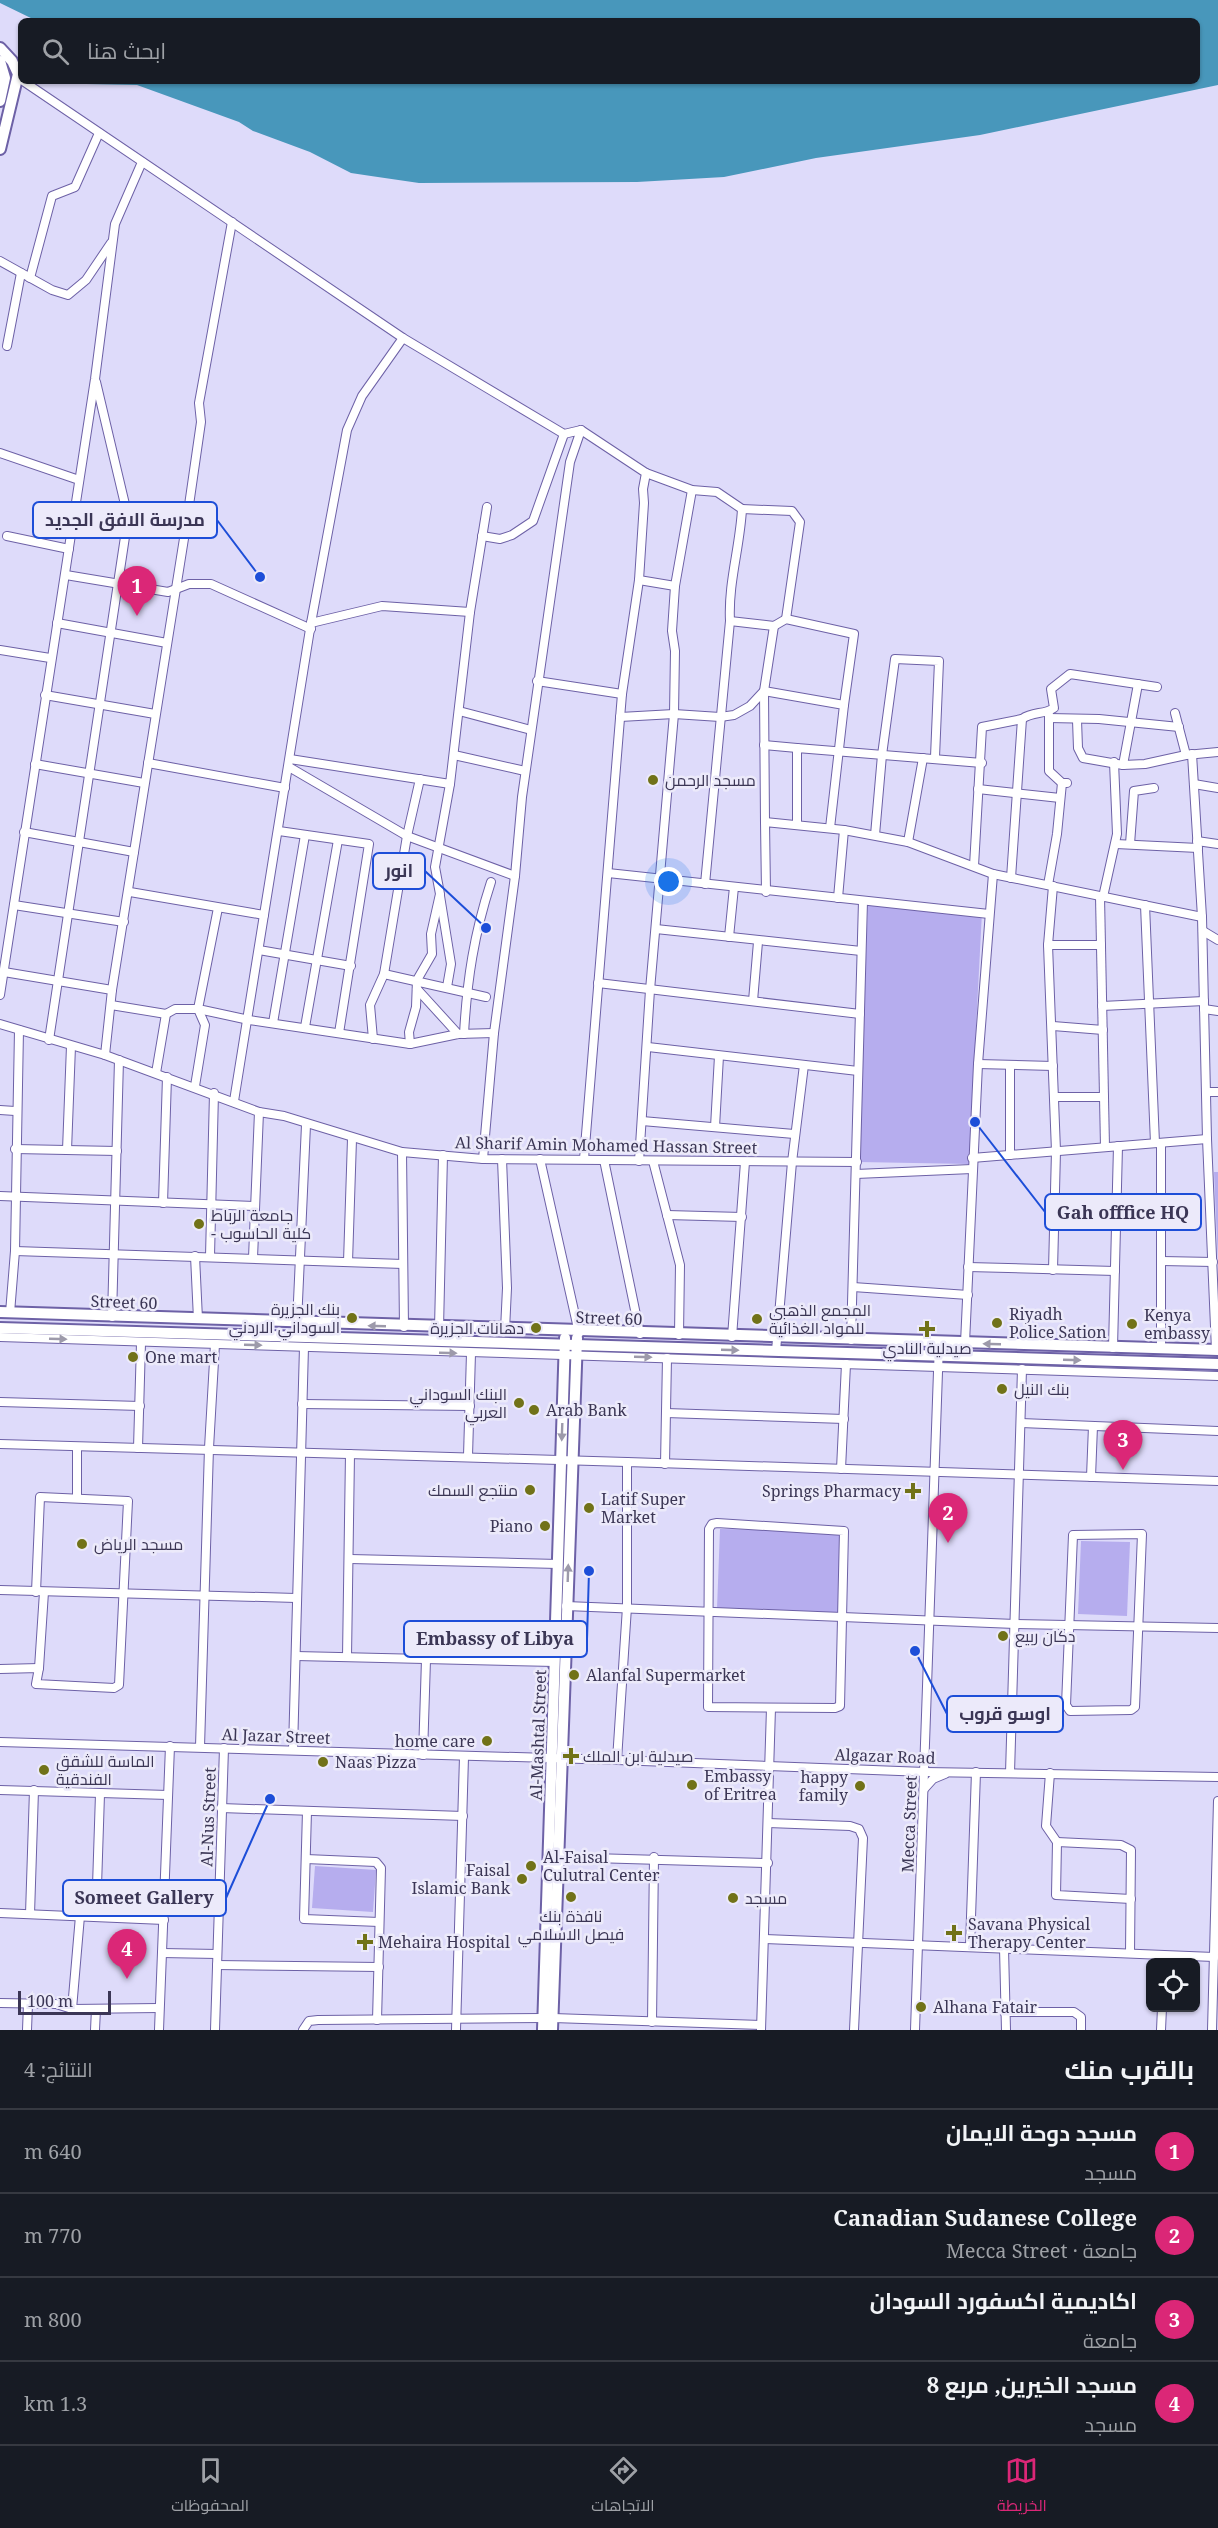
<!DOCTYPE html>
<html lang="ar">
<meta charset="utf-8">
<style>
body{margin:0;font-family:"Noto Serif",Cairo,serif;background:#20242c;color:#f1f3f6;direction:rtl}
.controls{position:absolute;right:18px;bottom:18px;display:grid;overflow:hidden;border-radius:9px;box-shadow:0 2px 4px #0004}
.controls button{width:54px;height:54px;display:grid;place-items:center;padding:0;border:0;border-bottom:2px solid #363941;background:#171b24;color:#f1f3f6;font:30px sans-serif}
.scale{position:absolute;left:18px;bottom:15px;width:93px;box-sizing:border-box;padding-left:6px;border:3px solid #3b3655;border-top:0;font-size:16px;line-height:21px;white-space:nowrap;color:#3b3655;-webkit-text-stroke:4px #eceafa;paint-order:stroke}
.you{position:absolute;left:669px;top:882px;width:21px;height:21px;margin:-15px;border:4px solid #fff;border-radius:50%;background:#1a73e8;box-shadow:0 0 0 9px #1a73e833}
.badge{display:grid;place-items:center;width:39px;height:39px;border-radius:50%;background:#db2777;color:#fff;font-size:20px;font-weight:700}
.pin{position:absolute;translate:-50% -50px;filter:drop-shadow(0 2px 3px #0008)}
.pin::after{content:'';position:absolute;top:32px;width:21px;height:18px;background:inherit;clip-path:polygon(0 0,100% 0,50% 100%)}
.list{margin:0;padding:0;list-style:none}
h2{display:flex;justify-content:space-between;align-items:center;height:78px;margin:0;padding:0 24px;font-size:26px}
h2 small{font-size:20px;font-weight:400;color:#9ea1a6}
.list li{display:grid;grid-template-columns:39px 1fr auto;gap:18px;align-items:center;box-sizing:border-box;height:84px;padding:0 24px;border-top:2px solid #363941}
.list b{display:block;font-size:22px;white-space:nowrap}
.list p{margin:0;font-size:20px;white-space:nowrap;color:#9ea1a6}
.list em{font-size:20px;font-style:normal;color:#9ea1a6}
.icon{flex:none;width:33px;height:33px;fill:none;stroke:currentColor;stroke-width:2;stroke-linecap:round;stroke-linejoin:round}
.map{position:relative;flex:none;width:1218px;height:2030px;overflow:hidden;direction:ltr}
.search{position:absolute;background:#171b24;box-shadow:0 2px 4px #0004;left:18px;right:18px;top:18px;height:66px;display:flex;align-items:center;gap:15px;box-sizing:border-box;padding:0 21px;border-radius:9px;color:#9ea1a6;font-size:22px}
.sheet{height:414px;background:#171b24}
nav{display:flex;justify-content:space-around;align-items:center;box-sizing:border-box;height:84px;border-top:2px solid #363941;background:#171b24;font-size:16px;color:#9ea1a6}
nav a{display:grid;justify-items:center;gap:3px}
nav .on{color:#db2777}
.map>svg:first-child{display:block}
</style>
<div class="map">
<svg width="1218" height="2030" viewBox="0 0 1218 2030">
<rect width="100%" height="100%" fill="#dedbfa"/>
<g fill="#b6adee">
<polygon points="868,900 982,912 969,1164 859,1162"/>
<polygon points="1214,1172 1218,1172 1218,1262"/>
<polygon points="720,1529 840,1531 840,1614 717,1609"/>
<polygon points="1081,1541 1130,1542 1127,1616 1078,1614"/>
<polygon points="315,1866 376,1870 373,1912 312,1908"/>
</g>
<polygon fill="#4897bb" points="0,0 1218,0 1218,85 980,135 816,158 724,177 637,182 419,183 371,176 351,173 310,152 253,131 239,122 137,85 86,84 84,81 1197,81 1197,21 37,21 0,3"/>
<g fill="none" stroke-linecap="round" stroke-linejoin="round">
<g stroke="#6d61a6" stroke-width="10">
<g id="minor">
<polyline points="23,81 403,338 564,434 581,430 570,462 522,797 515,876 494,1033 483,1159"/>
<polyline points="0,261 52,290 68,295 86,280 111,243"/>
<polyline points="30,278 52,196 75,187 99,133"/>
<polyline points="7,346 21,273"/>
<polyline points="581,430 646,473 643,489 644,503 639,580 622,694 584,1159"/>
<polyline points="0,453 79,480"/>
<path d="M 646,473 L 692,490 L 717,492 L 742,509 C 740,547 728,583 730,621 L 705,884"/>
<polyline points="75,508 186,526"/>
<polyline points="742,509 792,511 800,522 786,619"/>
<polyline points="7,536 69,549"/>
<polyline points="482,536 500,539 512,535 533,521 564,434"/>
<polyline points="66,575 168,592 189,584 211,584 311,629"/>
<polyline points="639,580 675,586"/>
<polyline points="730,621 774,626 786,619 854,634 844,705"/>
<polyline points="57,623 167,643"/>
<polyline points="311,623 382,606 470,612"/>
<polyline points="0,650 50,658"/>
<polyline points="537,681 622,694"/>
<polyline points="45,695 155,714"/>
<polyline points="459,711 531,730"/>
<polyline points="1175,713 1186,755"/>
<polyline points="1049,715 1049,771 1062,783"/>
<polyline points="620,717 674,714 720,717 734,715 750,706 764,691 844,705 830,828"/>
<polyline points="1049,718 1099,719 1179,727"/>
<path d="M 1022,719 C 1033,711 1044,715 1054,708 L 1051,689 L 1070,674 L 1157,687"/>
<polyline points="1077,720 1078,748 1083,758 1123,765 1145,764 1186,755 1218,752"/>
<polyline points="764,745 797,748"/>
<polyline points="1192,754 1202,917 1207,1139 1216,1350"/>
<polyline points="454,755 525,771"/>
<polyline points="290,759 450,784 470,612 487,507"/>
<polyline points="148,763 285,788"/>
<polyline points="35,764 144,783"/>
<polyline points="1123,765 1138,684"/>
<polyline points="289,767 407,836 515,876"/>
<polyline points="1194,784 1218,788"/>
<polyline points="978,789 1060,798"/>
<polyline points="765,822 764,691 774,626"/>
<polyline points="797,825 797,748 982,763"/>
<polyline points="279,831 369,844 339,1033"/>
<polyline points="24,832 134,852"/>
<polyline points="875,835 882,755 895,659 939,661 935,757"/>
<polyline points="1197,841 1218,844"/>
<polyline points="908,842 923,758"/>
<polyline points="1116,844 1198,848"/>
<polyline points="1130,844 1134,791 1154,788"/>
<polyline points="974,866 982,727 1022,719 1011,878"/>
<polyline points="608,873 989,914"/>
<polyline points="1048,885 1057,834 1062,783 1067,783"/>
<polyline points="130,892 264,915"/>
<polyline points="766,892 765,822 844,830 908,842 993,874 1202,917"/>
<polyline points="440,896 451,964 447,987"/>
<polyline points="1100,896 1105,1147"/>
<polyline points="1103,897 1117,834 1114,762"/>
<polyline points="838,898 844,830"/>
<polyline points="14,905 124,922"/>
<polyline points="1145,905 1155,1143"/>
<polyline points="218,908 198,1009 249,1020 410,1044 458,1034 494,1033"/>
<polyline points="656,929 861,951"/>
<polyline points="1203,931 1218,940"/>
<polyline points="729,937 734,887"/>
<polyline points="1048,945 1101,945"/>
<polyline points="259,950 351,966"/>
<polyline points="4,972 112,990"/>
<polyline points="384,974 486,997"/>
<polyline points="598,983 860,1014"/>
<polyline points="417,989 458,1034"/>
<polyline points="0,995 95,379 115,224 142,162"/>
<polyline points="753,1001 758,942"/>
<polyline points="111,1005 166,1014 175,1009 198,1009 205,1025 195,1086"/>
<polyline points="1102,1006 1204,1001"/>
<polyline points="1204,1009 1218,1011"/>
<polyline points="273,1023 305,835"/>
<polyline points="0,1024 105,1055 259,1112 284,1116 402,1152 483,1159 857,1162"/>
<polyline points="1053,1026 1103,1030"/>
<polyline points="305,1027 338,840"/>
<path d="M 464,1034 C 467,980 474,934 491,882"/>
<polyline points="373,1039 370,1005 384,974 407,836 420,779"/>
<polyline points="49,1040 128,517 96,382"/>
<polyline points="410,1044 409,1032 416,1007 417,980 432,954 431,934 440,894 435,867 450,784"/>
<polyline points="648,1047 858,1071"/>
<polyline points="105,1055 112,990 186,526 201,422 199,403 232,222"/>
<polyline points="978,1064 1053,1066"/>
<polyline points="1010,1065 1010,1155"/>
<polyline points="156,1073 166,1014"/>
<polyline points="1206,1092 1218,1092"/>
<polyline points="1054,1097 1104,1097"/>
<polyline points="234,1101 311,623 347,430 362,396 403,338"/>
<polyline points="0,1110 15,1111"/>
<polyline points="642,1121 794,1134"/>
<polyline points="715,1127 719,1056"/>
<polyline points="1161,1143 1161,1349"/>
<polyline points="15,1149 117,1151"/>
<polyline points="67,1150 71,1046"/>
<polyline points="402,1152 404,1327"/>
<polyline points="972,1158 1207,1139"/>
<polyline points="502,1159 507,1288 505,1330"/>
<polyline points="540,1159 579,1333"/>
<polyline points="604,1160 640,1334"/>
<polyline points="639,1161 650,990 674,714 675,651 672,631 675,586 692,490"/>
<polyline points="653,1161 680,1265 679,1335"/>
<polyline points="856,1174 972,1169"/>
<polyline points="0,1196 254,1206"/>
<polyline points="163,1203 167,1077"/>
<polyline points="667,1215 742,1217"/>
<polyline points="15,1251 403,1264"/>
<polyline points="195,1256 198,1319"/>
<polyline points="210,1256 214,1093"/>
<polyline points="253,1258 259,1112"/>
<polyline points="1162,1261 1213,1262"/>
<polyline points="348,1262 352,1139"/>
<polyline points="968,1267 1115,1271"/>
<polyline points="1053,1270 1056,1151 1048,945 1053,886"/>
<polyline points="853,1287 968,1295"/>
<polyline points="10,1313 15,1251 19,1030"/>
<polyline points="112,1317 119,1060"/>
<polyline points="297,1323 306,1125"/>
<polyline points="439,1328 443,1155"/>
<polyline points="0,1337 1218,1376"/>
<polyline points="732,1337 745,1162"/>
<polyline points="851,1340 863,901"/>
<polyline points="965,1343 978,1064 993,874"/>
<polyline points="1113,1348 1118,1146"/>
<polyline points="776,1351 792,1162 804,1065"/>
<polyline points="0,1402 140,1406"/>
<polyline points="302,1404 470,1406"/>
<polyline points="666,1413 844,1419"/>
<polyline points="1021,1423 1218,1431"/>
<polyline points="0,1444 627,1462"/>
<polyline points="138,1448 141,1343"/>
<polyline points="468,1456 471,1353"/>
<polyline points="665,1464 667,1358"/>
<polyline points="841,1469 846,1364"/>
<polyline points="1091,1477 1093,1426"/>
<polyline points="77,1498 77,1447"/>
<polygon points="717,1523 844,1531 840,1706 835,1708 708,1707 709,1529 712,1524"/>
<polygon points="1142,1534 1135,1707 1131,1710 1070,1711 1066,1705 1073,1535"/>
<polyline points="350,1559 558,1564"/>
<polyline points="0,1590 296,1598"/>
<polyline points="566,1606 1015,1624 1218,1628"/>
<polyline points="296,1656 555,1662"/>
<polyline points="347,1657 350,1454"/>
<polyline points="39,1668 44,1592"/>
<polyline points="0,1669 39,1668 36,1684 114,1688 119,1685 128,1501 40,1497 36,1592"/>
<polyline points="0,1742 617,1760 925,1772 1218,1777"/>
<polyline points="200,1747 209,1448 215,1344"/>
<polyline points="293,1750 304,1347"/>
<polyline points="423,1755 426,1659"/>
<polyline points="617,1760 627,1607 627,1462 1218,1481"/>
<polyline points="1010,1773 1022,1369"/>
<polyline points="1050,1773 1046,1826 1057,1842 1056,1895 1131,1899"/>
<polyline points="924,1789 933,1779 945,1774"/>
<polyline points="0,1790 168,1795"/>
<polyline points="221,1808 463,1816"/>
<polyline points="307,1811 304,1919 379,1922"/>
<polyline points="768,1823 850,1826 859,1829 863,1838 854,2030"/>
<polyline points="1057,1842 1121,1845 1131,1850 1130,1953"/>
<polyline points="558,1857 768,1863"/>
<polyline points="306,1859 376,1862 381,1868 377,2020"/>
<polyline points="0,1913 164,1920"/>
<polyline points="30,1914 34,1790"/>
<polyline points="96,1917 100,1794"/>
<polyline points="765,1939 1214,1957"/>
<polyline points="970,1946 976,1772"/>
<polyline points="1004,1948 1006,2030"/>
<polyline points="162,1953 217,1954"/>
<polyline points="217,1965 379,1967"/>
<polyline points="0,2003 56,2004 72,2009 159,2008"/>
<polyline points="72,2009 80,1916"/>
<polyline points="1004,2012 1074,2012 1081,2017 1081,2030"/>
<polyline points="553,2018 761,2025"/>
<polyline points="652,2022 654,1857"/>
<polyline points="27,2030 28,2004"/>
<polyline points="95,2030 96,2009"/>
<polyline points="159,2030 170,1746"/>
<polyline points="215,2030 224,1748"/>
<polyline points="303,2030 309,2021 318,2020 543,2018"/>
<polyline points="456,2030 464,1757"/>
<polyline points="761,2030 771,1708"/>
<polyline points="915,2030 939,1343"/>
<polyline points="1161,2030 1162,2008"/>
<polyline points="1212,2030 1218,1801"/>
</g>
</g>
<g stroke="#6d61a6" stroke-width="14">
<g id="major">
<polyline points="0,48 12,61 18,74 0,149"/>
<polyline points="0,61 5,78 0,101"/>
<polyline points="0,1312 1218,1350"/>
<polyline points="0,1328 1218,1364"/>
<polyline points="543,2030 565,1338"/>
<polyline points="552,2030 577,1338"/>
</g>
</g>
<use href="#minor" stroke="#fff" stroke-width="8"/>
<use href="#major" stroke="#fff" stroke-width="10"/>
</g>
<defs><path id="oneway-solid" d="M-6-.8H1V-3.2L6.5 0L1 3.2V.8H-6Z" transform="scale(1.5)"/></defs>
<g fill="#9d9aaa">
<use href="#oneway-solid" transform="translate(377 1326) rotate(-178)"/>
<use href="#oneway-solid" transform="translate(58 1339) rotate(2)"/>
<use href="#oneway-solid" transform="translate(992 1344) rotate(-178)"/>
<use href="#oneway-solid" transform="translate(253 1345) rotate(2)"/>
<use href="#oneway-solid" transform="translate(730 1350) rotate(2)"/>
<use href="#oneway-solid" transform="translate(448 1353) rotate(2)"/>
<use href="#oneway-solid" transform="translate(643 1357) rotate(2)"/>
<use href="#oneway-solid" transform="translate(1072 1360) rotate(2)"/>
<use href="#oneway-solid" transform="translate(562 1432) rotate(92)"/>
<use href="#oneway-solid" transform="translate(568 1573) rotate(-88)"/>
</g>
<g fill="#717218" stroke="#eceafa" stroke-width="2">
<circle cx="653" cy="780" r="6"/>
<circle cx="199" cy="1224" r="6"/>
<circle cx="352" cy="1318" r="6"/>
<circle cx="757" cy="1319" r="6"/>
<circle cx="997" cy="1323" r="6"/>
<circle cx="1132" cy="1324" r="6"/>
<circle cx="536" cy="1328" r="6"/>
<path d="M924 1320h6v6h6v6h-6v6h-6v-6h-6v-6h6z"/>
<circle cx="133" cy="1357" r="6"/>
<circle cx="1002" cy="1389" r="6"/>
<circle cx="519" cy="1403" r="6"/>
<circle cx="534" cy="1410" r="6"/>
<circle cx="530" cy="1490" r="6"/>
<path d="M910 1482h6v6h6v6h-6v6h-6v-6h-6v-6h6z"/>
<circle cx="589" cy="1508" r="6"/>
<circle cx="545" cy="1526" r="6"/>
<circle cx="82" cy="1544" r="6"/>
<circle cx="1003" cy="1636" r="6"/>
<circle cx="574" cy="1675" r="6"/>
<circle cx="487" cy="1741" r="6"/>
<path d="M568 1747h6v6h6v6h-6v6h-6v-6h-6v-6h6z"/>
<circle cx="323" cy="1762" r="6"/>
<circle cx="44" cy="1770" r="6"/>
<circle cx="692" cy="1785" r="6"/>
<circle cx="860" cy="1786" r="6"/>
<circle cx="531" cy="1866" r="6"/>
<circle cx="522" cy="1879" r="6"/>
<circle cx="571" cy="1897" r="6"/>
<circle cx="733" cy="1898" r="6"/>
<path d="M951 1924h6v6h6v6h-6v6h-6v-6h-6v-6h6z"/>
<path d="M362 1933h6v6h6v6h-6v6h-6v-6h-6v-6h6z"/>
<circle cx="921" cy="2007" r="6"/>
</g>
<g text-anchor="middle" stroke-width="5" stroke-linejoin="round" paint-order="stroke">
<g font-size="16" fill="#3b3655" stroke="#eceafa" text-anchor="start">
<text x="665" y="786">مسجد الرحمن</text>
<text x="211" y="1221">جامعة الرباط<tspan x="211" dy="18">- كلية الحاسوب</tspan></text>
<text x="340" y="1315" text-anchor="end">بنك الجزيرة<tspan x="340" dy="18">السوداني الاردني</tspan></text>
<text x="769" y="1316">المجمع الذهبي<tspan x="769" dy="18">للمواد الغذائية</tspan></text>
<text x="1009" y="1320">Riyadh<tspan x="1009" dy="18">Police Sation</tspan></text>
<text x="1144" y="1321">Kenya<tspan x="1144" dy="18">embassy</tspan></text>
<text x="524" y="1334" text-anchor="end">دهانات الجزيرة</text>
<text x="927" y="1354" text-anchor="middle">صيدلية النادي</text>
<text x="145" y="1363">One mart</text>
<text x="1014" y="1395">بنك النيل</text>
<text x="507" y="1400" text-anchor="end">البنك السوداني<tspan x="507" dy="18">العربي</tspan></text>
<text x="546" y="1416">Arab Bank</text>
<text x="518" y="1496" text-anchor="end">منتجع السمك</text>
<text x="901" y="1497" text-anchor="end">Springs Pharmacy</text>
<text x="601" y="1505">Latif Super<tspan x="601" dy="18">Market</tspan></text>
<text x="533" y="1532" text-anchor="end">Piano</text>
<text x="94" y="1550">مسجد الرياض</text>
<text x="1015" y="1642">دكان ربيع</text>
<text x="586" y="1681">Alanfal Supermarket</text>
<text x="475" y="1747" text-anchor="end">home care</text>
<text x="583" y="1762">صيدلية ابن الملك</text>
<text x="56" y="1767">الماسة للشقق<tspan x="56" dy="18">الفندقية</tspan></text>
<text x="335" y="1768">Naas Pizza</text>
<text x="704" y="1782">Embassy<tspan x="704" dy="18">of Eritrea</tspan></text>
<text x="848" y="1783" text-anchor="end">happy<tspan x="848" dy="18">family</tspan></text>
<text x="543" y="1863">Al-Faisal<tspan x="543" dy="18">Culutral Center</tspan></text>
<text x="510" y="1876" text-anchor="end">Faisal<tspan x="510" dy="18">Islamic Bank</tspan></text>
<text x="745" y="1904">مسجد</text>
<text x="571" y="1922" text-anchor="middle">نافذة بنك<tspan x="571" dy="18">فيصل الاسلامي</tspan></text>
<text x="968" y="1930">Savana Physical<tspan x="968" dy="18">Therapy Center</tspan></text>
<text x="378" y="1948">Mehaira Hospital</text>
<text x="933" y="2013">Alhana Fatair</text>
</g>
<g font-size="16" fill="#3b3655" stroke="#eceafa">
<text transform="translate(606 1145) rotate(1)" y="6">Al Sharif Amin Mohamed Hassan Street</text>
<text transform="translate(124 1302) rotate(2)" y="6">Street 60</text>
<text transform="translate(609 1318) rotate(2)" y="6">Street 60</text>
<text transform="translate(538 1735) rotate(-88)" y="6">Al-Mashtal Street</text>
<text transform="translate(276 1736) rotate(2)" y="6">Al Jazar Street</text>
<text transform="translate(885 1756) rotate(2)" y="6">Algazar Road</text>
<text transform="translate(208 1817) rotate(-88)" y="6">Al-Nus Street</text>
<text transform="translate(909 1824) rotate(-88)" y="6">Mecca Street</text>
</g>
</g>
<path fill="none" stroke="#1d4ed8" stroke-width="2" d="M260 577L217 520M486 928L425 871M975 1122L1045 1212M589 1571L587 1639M915 1651L947 1714M270 1799L226 1898"/>
<g fill="#1d4ed8" stroke="#eceafa" stroke-width="2">
<circle cx="260" cy="577" r="6"/>
<circle cx="486" cy="928" r="6"/>
<circle cx="975" cy="1122" r="6"/>
<circle cx="589" cy="1571" r="6"/>
<circle cx="915" cy="1651" r="6"/>
<circle cx="270" cy="1799" r="6"/>
</g>
<g fill="#eceafa" stroke="#1d4ed8" stroke-width="2">
<rect x="33" y="502" width="184" height="36" rx="6"/>
<rect x="373" y="853" width="52" height="36" rx="6"/>
<rect x="1045" y="1194" width="156" height="36" rx="6"/>
<rect x="404" y="1621" width="183" height="36" rx="6"/>
<rect x="947" y="1696" width="116" height="36" rx="6"/>
<rect x="63" y="1880" width="163" height="36" rx="6"/>
</g>
<g font-size="18" text-anchor="middle" font-weight="bold" fill="#3b3655">
<text x="125" y="526">مدرسة الافق الجديد</text>
<text x="399" y="877">انور</text>
<text x="1123" y="1219">Gah offfice HQ</text>
<text x="495" y="1645">Embassy of Libya</text>
<text x="1005" y="1720">اوسو قروب</text>
<text x="144" y="1904">Someet Gallery</text>
</g>
</svg>
<div class="controls">
<button><svg class="icon" aria-label="locate" viewBox="0 0 24 24"><circle cx="12" cy="12" r="6"/><path d="M12 2v4M12 18v4M2 12h4M18 12h4"/></svg></button>
</div>
<div class="scale">100 m</div>
<div class="you"></div>
<div class="pin badge" style="left:137px;top:616px">1</div>
<div class="pin badge" style="left:948px;top:1543px">2</div>
<div class="pin badge" style="left:1123px;top:1470px">3</div>
<div class="pin badge" style="left:127px;top:1979px">4</div>
<div class="search"><svg class="icon" aria-label="search" viewBox="0 0 24 24"><circle cx="10" cy="10" r="6"/><path d="M15 15l6 6"/></svg>ابحث هنا</div>
</div>
<section class="sheet">
<h2>بالقرب منك<small>النتائج: 4</small></h2>
<ul class="list">
<li><span class="badge">1</span><div><b>مسجد دوحة الايمان</b><p>مسجد</p></div><em>640 m</em></li>
<li><span class="badge">2</span><div><b>Canadian Sudanese College</b><p>جامعة · Mecca Street</p></div><em>770 m</em></li>
<li><span class="badge">3</span><div><b>اكاديمية اكسفورد السودان</b><p>جامعة</p></div><em>800 m</em></li>
<li><span class="badge">4</span><div><b>مسجد الخيرين, مربع 8</b><p>مسجد</p></div><em>1.3 km</em></li>
</ul>
</section>
<nav>
<a class="on"><svg class="icon" aria-label="map" viewBox="0 0 24 24"><path d="M3 6l6-2 6 2 6-2v14l-6 2-6-2-6 2zM9 4v14M15 6v14"/></svg>الخريطة</a>
<a><svg class="icon" aria-label="directions" viewBox="0 0 24 24"><path d="M12 3l9 9-9 9-9-9zM9 14v-3h6M13 9l2 2-2 2"/></svg>الاتجاهات</a>
<a><svg class="icon" aria-label="saved" viewBox="0 0 24 24"><path d="M7 4h10v16l-5-4-5 4z"/></svg>المحفوظات</a>
</nav>
